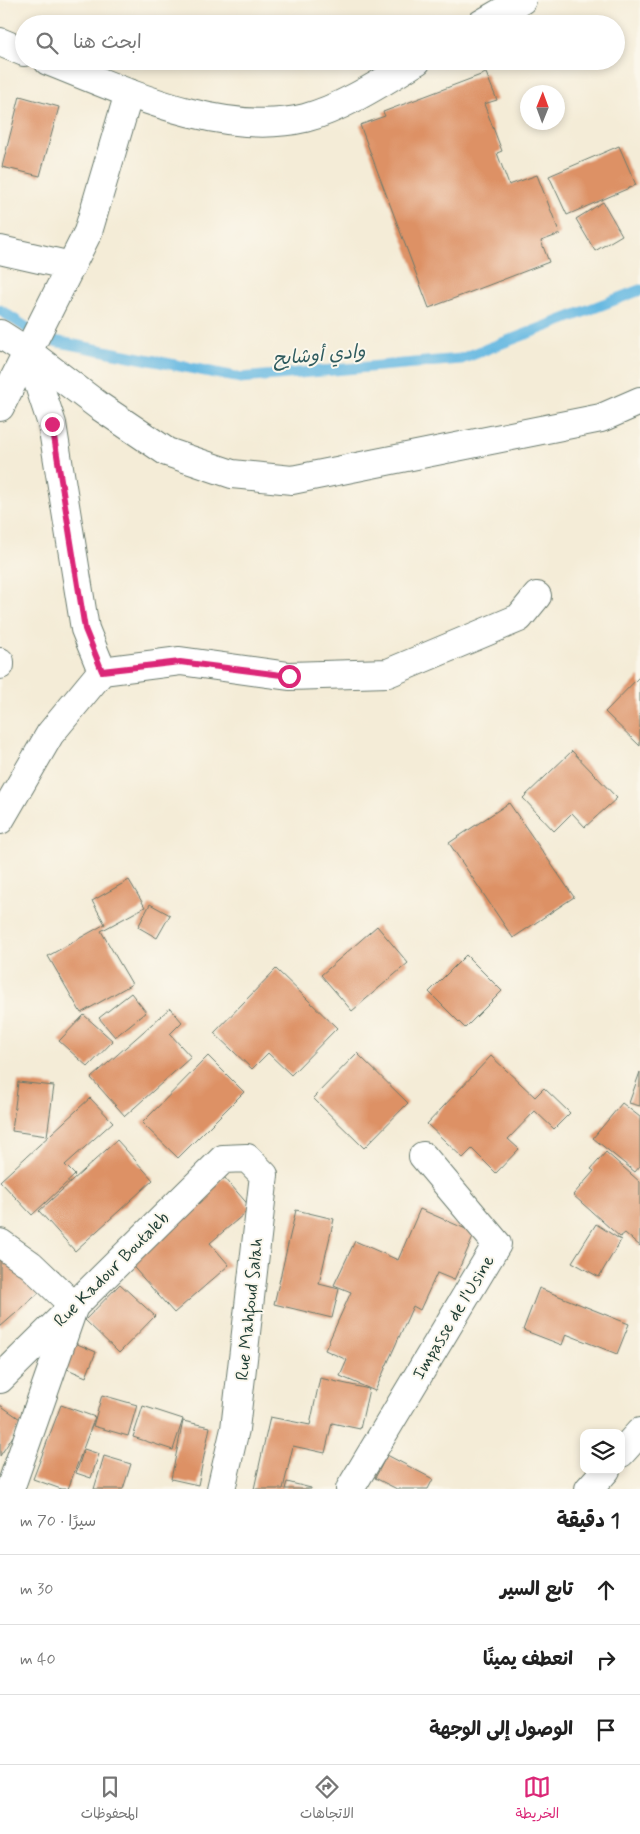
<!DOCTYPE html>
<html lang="ar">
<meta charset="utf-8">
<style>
body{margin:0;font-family:Mynerve,"Playpen Sans Arabic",sans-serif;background:#f6f6f6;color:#222;direction:rtl}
.controls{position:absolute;right:15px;bottom:15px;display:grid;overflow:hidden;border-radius:10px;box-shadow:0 2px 8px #0003}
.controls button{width:45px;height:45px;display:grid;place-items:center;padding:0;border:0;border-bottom:1px solid #e0e0e0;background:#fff;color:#222;font:25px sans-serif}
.compass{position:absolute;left:520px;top:85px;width:45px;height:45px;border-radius:50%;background:#fff;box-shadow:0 2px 8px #0003;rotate:1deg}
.stop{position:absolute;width:15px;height:15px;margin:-11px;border:4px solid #db2777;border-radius:50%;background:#fff}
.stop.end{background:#db2777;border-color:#fff;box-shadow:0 1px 5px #0008}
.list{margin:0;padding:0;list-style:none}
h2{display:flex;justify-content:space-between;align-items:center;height:65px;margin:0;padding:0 20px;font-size:21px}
h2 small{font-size:16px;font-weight:400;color:#767676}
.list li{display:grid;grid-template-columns:32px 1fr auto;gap:15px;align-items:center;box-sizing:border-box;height:70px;padding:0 20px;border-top:1px solid #e0e0e0}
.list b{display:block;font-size:19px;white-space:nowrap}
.list em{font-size:16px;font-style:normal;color:#767676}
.icon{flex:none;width:28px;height:28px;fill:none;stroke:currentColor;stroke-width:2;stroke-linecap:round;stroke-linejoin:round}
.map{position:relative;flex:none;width:640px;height:1489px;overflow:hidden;direction:ltr}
.search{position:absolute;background:#fff;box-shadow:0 2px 8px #0003;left:15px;right:15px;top:15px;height:55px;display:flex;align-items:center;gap:12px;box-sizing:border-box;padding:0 18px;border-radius:28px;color:#767676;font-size:19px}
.sheet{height:275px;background:#fff}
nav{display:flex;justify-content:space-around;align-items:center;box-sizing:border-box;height:70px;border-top:1px solid #e0e0e0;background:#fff;font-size:14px;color:#767676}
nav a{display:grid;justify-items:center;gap:2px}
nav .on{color:#db2777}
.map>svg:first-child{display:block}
</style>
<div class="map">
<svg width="640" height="1489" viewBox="0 0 640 1489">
<rect width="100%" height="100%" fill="#fbf7ec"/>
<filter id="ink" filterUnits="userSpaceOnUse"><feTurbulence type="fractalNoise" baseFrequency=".02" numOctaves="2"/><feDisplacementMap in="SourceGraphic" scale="10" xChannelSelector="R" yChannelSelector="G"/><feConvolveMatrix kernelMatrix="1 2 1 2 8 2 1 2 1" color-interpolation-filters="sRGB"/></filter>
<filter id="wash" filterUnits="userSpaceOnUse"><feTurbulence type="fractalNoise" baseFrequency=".0096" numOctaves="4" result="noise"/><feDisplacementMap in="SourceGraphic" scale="20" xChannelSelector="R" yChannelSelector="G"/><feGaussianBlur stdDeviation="1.12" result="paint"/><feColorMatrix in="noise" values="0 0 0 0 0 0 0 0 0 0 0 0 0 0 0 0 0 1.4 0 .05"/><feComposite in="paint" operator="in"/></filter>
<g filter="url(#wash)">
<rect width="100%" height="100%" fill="#f4ecd7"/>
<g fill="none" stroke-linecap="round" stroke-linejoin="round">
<polyline stroke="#65b8e1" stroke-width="11" points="0,310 44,339 241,378 461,359 640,290"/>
</g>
<g id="blocks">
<g fill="#dd9165">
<polygon points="486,73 497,100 484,104 502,151 497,153 509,185 537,175 560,234 541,241 549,262 429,308 360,125 385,116 383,112"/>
<polygon points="20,96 59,107 40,176 2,167"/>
<polygon points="619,146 636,185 567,215 549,176"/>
<polygon points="603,202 622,235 595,251 576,219"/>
<polygon points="640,676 640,746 605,712"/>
<polygon points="572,751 617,798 585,827 572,813 554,831 523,798"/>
<polygon points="509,803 574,897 513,938 449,843"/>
<polygon points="129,880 145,907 101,931 132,984 81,1013 48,956 105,924 92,901"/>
<polygon points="150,904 170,915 157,938 138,927"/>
<polygon points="377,926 408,963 352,1011 321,975"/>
<polygon points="466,955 502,991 465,1028 429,992"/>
<polygon points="276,969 337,1028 291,1075 268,1053 252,1069 214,1033"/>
<polygon points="131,993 146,1012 115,1037 99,1018"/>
<polygon points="170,1008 182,1022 170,1034 191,1057 125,1116 91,1078"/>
<polygon points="84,1015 113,1041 88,1067 59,1041"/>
<polygon points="357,1053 408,1103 364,1148 313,1098"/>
<polygon points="208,1056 244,1092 178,1158 142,1123"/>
<polygon points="491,1056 535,1097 544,1088 570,1113 554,1129 535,1111 508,1139 519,1149 496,1173 472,1149 463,1158 427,1124"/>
<polygon points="640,1072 640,1106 629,1103"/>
<polygon points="18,1082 54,1086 47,1136 12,1131"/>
<polygon points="90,1098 113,1122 65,1165 75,1175 32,1215 0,1181"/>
<polygon points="622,1103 640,1117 640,1166 635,1172 593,1138"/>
<polygon points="117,1140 153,1180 75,1251 39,1211"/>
<polygon points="606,1152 640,1182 640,1246 625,1233 620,1237 573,1195 594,1171 591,1169"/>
<polygon points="224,1177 251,1208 210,1243 229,1265 174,1313 128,1261"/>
<polygon points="420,1209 475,1233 454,1280 437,1273 420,1310 413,1306 375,1391 340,1376 347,1360 325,1350 351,1292 334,1285 355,1241 398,1260"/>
<polygon points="296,1210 334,1219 319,1284 339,1289 332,1318 274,1304"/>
<polygon points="596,1224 621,1240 599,1277 572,1262"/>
<polygon points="7,1253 41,1291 0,1327 0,1259"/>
<polygon points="120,1284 155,1316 119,1353 85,1320"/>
<polygon points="539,1288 629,1324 617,1354 566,1334 562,1345 523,1330"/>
<polygon points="75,1343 96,1352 86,1377 65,1368"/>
<polygon points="320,1378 369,1389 360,1429 332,1423 325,1453 293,1446 283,1489 254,1489 270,1417 310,1425"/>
<polygon points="102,1395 137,1405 128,1436 93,1426"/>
<polygon points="0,1405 23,1421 0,1456"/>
<polygon points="61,1405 95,1417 68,1489 61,1489 33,1479"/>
<polygon points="143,1406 183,1419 173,1450 133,1437"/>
<polygon points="183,1421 210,1427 198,1485 171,1479"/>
<polygon points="84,1449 99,1454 91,1478 76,1473"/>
<polygon points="387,1455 433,1479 428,1489 397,1489 375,1478"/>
<polygon points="104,1456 131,1464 123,1489 94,1489"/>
<polygon points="287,1482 311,1488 311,1489 285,1489"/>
</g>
</g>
</g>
<g filter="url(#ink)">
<use href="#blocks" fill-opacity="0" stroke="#6a7a6d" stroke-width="1"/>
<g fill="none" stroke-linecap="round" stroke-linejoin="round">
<g stroke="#6a7a6d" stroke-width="30">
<g id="minor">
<polyline points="0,250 71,266"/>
<polyline points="0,334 28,352 99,406 167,452 232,474 292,480 601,418 640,401"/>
<polyline points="0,407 88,232 129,93"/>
<polyline points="0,662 0,665"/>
<polyline points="102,671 180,661 289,676 388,673 519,618 537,596"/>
<polyline points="0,820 50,734 102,671 85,629 52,424 28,352"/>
<polyline points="0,1243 31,1265 74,1306 10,1489"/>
<polyline points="0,1379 223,1159 247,1158 264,1175 235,1429 221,1489"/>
<polyline points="621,1453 640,1432"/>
<polyline points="350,1489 497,1244 423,1156"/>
<polyline points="589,1489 606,1470"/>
</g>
</g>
<g stroke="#6a7a6d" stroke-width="30">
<g id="tertiary">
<polyline points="481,24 522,0"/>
<polyline points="0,42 24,52"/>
<path d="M 48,61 C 124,91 222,138 305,118 C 343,108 384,81 417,61"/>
</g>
</g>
<use href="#minor" stroke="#fff" stroke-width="28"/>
<use href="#tertiary" stroke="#fff" stroke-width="28"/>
</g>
</g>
<g fill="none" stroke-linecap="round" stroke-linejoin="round" filter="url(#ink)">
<polyline stroke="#db2777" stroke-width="6" points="52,424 85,629 102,671 180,662 289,676"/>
</g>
<g text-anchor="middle" stroke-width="4" stroke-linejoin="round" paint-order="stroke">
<g font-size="18" fill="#1f3d34" stroke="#fbf7ec">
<text transform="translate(111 1269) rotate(-45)" y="6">Rue Kadour Boutaleb</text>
<text transform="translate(249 1309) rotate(-84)" y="6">Rue Mahfoud Salah</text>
<text transform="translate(453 1317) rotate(-59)" y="6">Impasse de l'Usine</text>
</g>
<g font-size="19" font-style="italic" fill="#305c5f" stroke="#fbf7ec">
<text transform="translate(319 354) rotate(-5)" y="7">وادي أوشايح</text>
</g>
</g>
</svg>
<div class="controls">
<button><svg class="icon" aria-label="layers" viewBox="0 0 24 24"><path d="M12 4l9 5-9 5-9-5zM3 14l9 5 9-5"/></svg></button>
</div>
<svg class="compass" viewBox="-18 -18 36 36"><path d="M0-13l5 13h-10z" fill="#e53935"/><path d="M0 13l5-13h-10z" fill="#767676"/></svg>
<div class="stop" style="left:289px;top:676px"></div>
<div class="stop end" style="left:52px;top:424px"></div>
<div class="search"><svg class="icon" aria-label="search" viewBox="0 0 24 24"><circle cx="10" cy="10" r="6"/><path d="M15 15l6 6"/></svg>ابحث هنا</div>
</div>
<section class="sheet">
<h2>1 دقيقة<small>سيرًا · 70 m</small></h2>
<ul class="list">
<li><svg class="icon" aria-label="ahead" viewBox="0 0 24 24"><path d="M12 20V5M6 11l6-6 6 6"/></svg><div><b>تابع السير</b></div><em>30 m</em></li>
<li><svg class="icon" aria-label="right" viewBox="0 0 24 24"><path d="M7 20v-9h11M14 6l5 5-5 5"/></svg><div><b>انعطف يمينًا</b></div><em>40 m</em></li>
<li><svg class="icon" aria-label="arrive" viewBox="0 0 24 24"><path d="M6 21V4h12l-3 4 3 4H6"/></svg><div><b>الوصول إلى الوجهة</b></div></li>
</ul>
</section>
<nav>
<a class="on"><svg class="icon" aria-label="map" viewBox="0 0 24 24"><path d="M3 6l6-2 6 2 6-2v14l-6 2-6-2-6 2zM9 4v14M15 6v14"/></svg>الخريطة</a>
<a><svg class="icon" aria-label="directions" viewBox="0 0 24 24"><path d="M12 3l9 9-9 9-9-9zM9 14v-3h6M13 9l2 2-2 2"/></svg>الاتجاهات</a>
<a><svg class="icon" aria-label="saved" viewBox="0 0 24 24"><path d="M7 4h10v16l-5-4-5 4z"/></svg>المحفوظات</a>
</nav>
